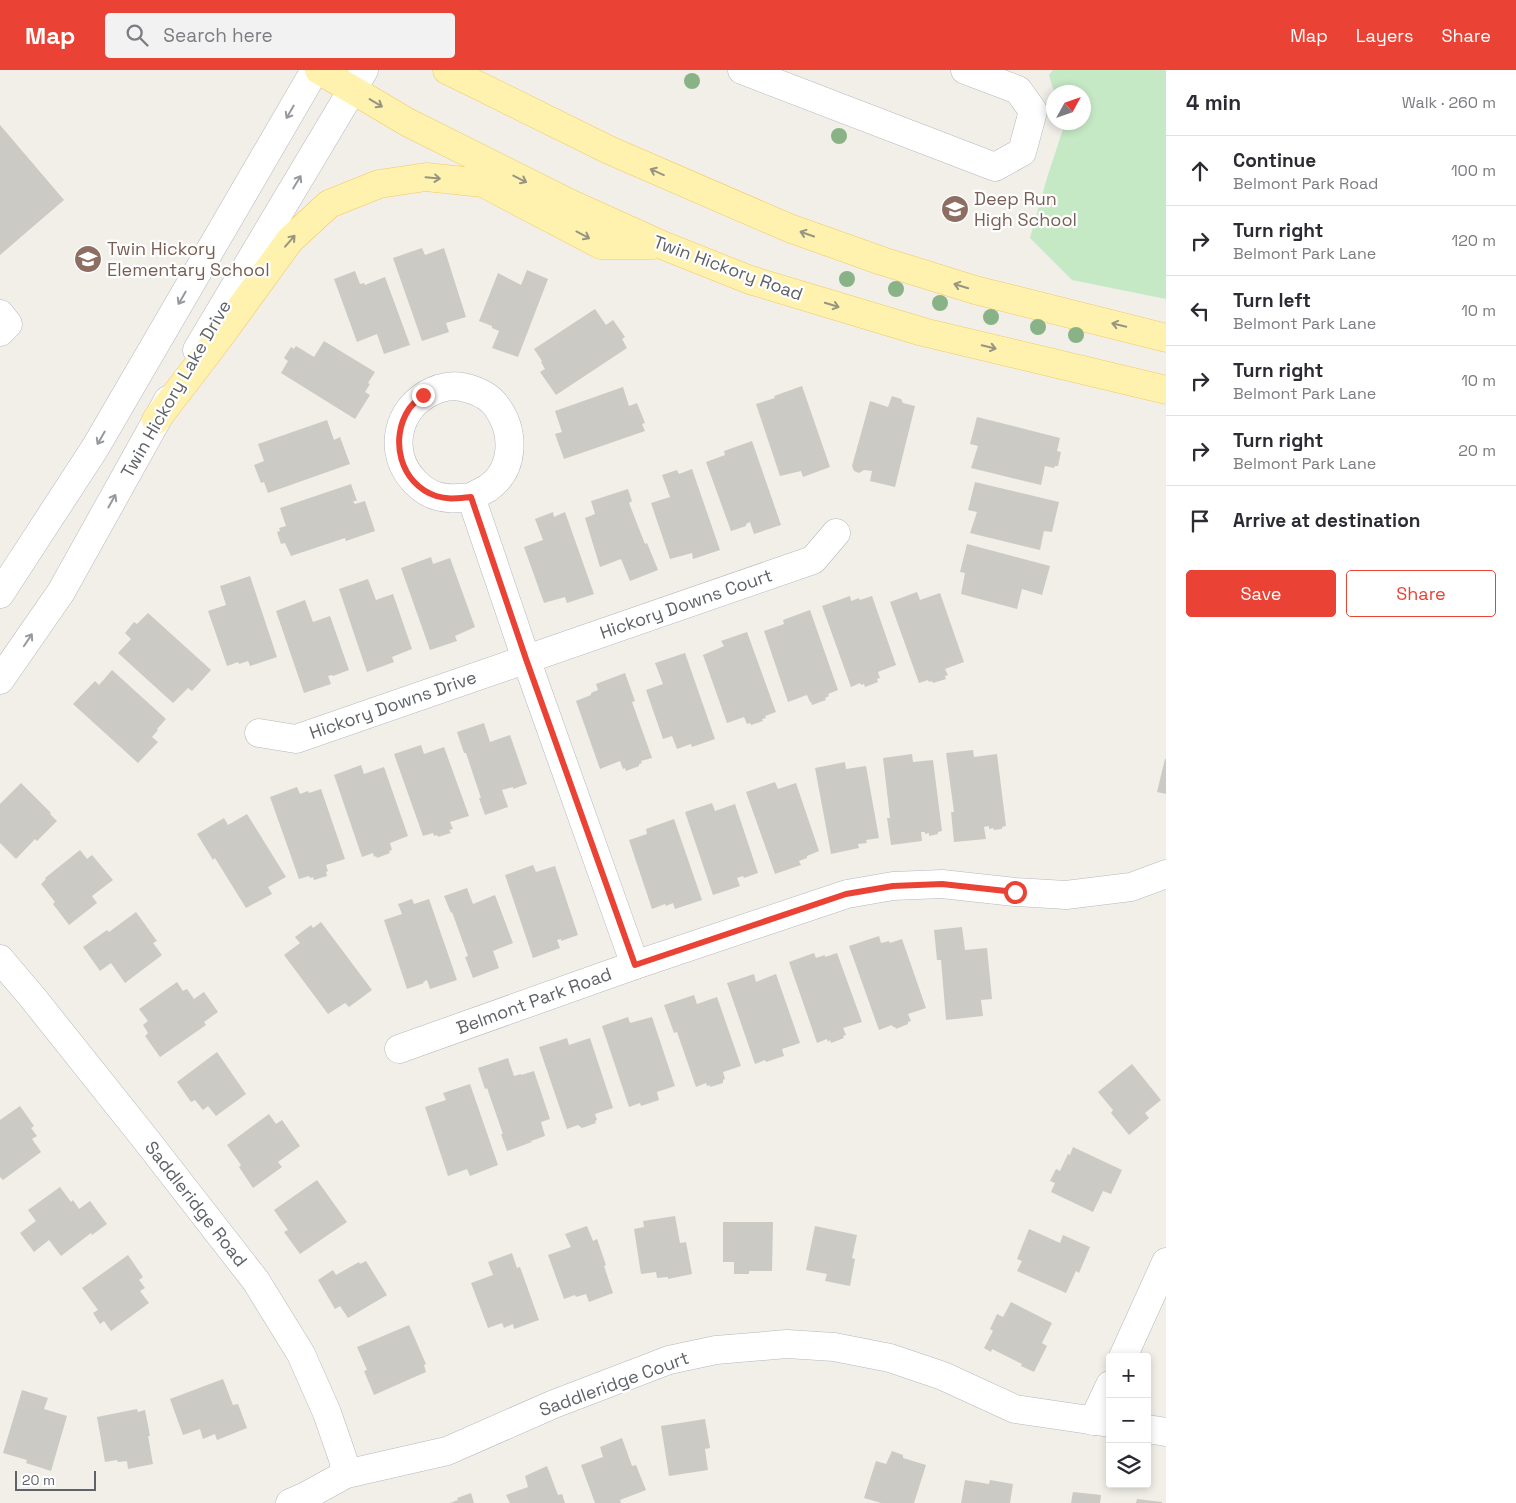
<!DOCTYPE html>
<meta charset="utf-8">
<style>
body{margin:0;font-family:"Space Grotesk",sans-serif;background:#f2f2f3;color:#2b2b33}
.controls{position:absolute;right:15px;bottom:15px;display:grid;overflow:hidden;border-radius:5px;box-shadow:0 2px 8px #0003}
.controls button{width:45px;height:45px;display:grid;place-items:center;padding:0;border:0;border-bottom:1px solid #e1e1e2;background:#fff;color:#2b2b33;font:25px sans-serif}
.compass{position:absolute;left:1046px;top:15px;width:45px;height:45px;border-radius:50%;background:#fff;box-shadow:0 2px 8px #0003;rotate:50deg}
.scale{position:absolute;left:15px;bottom:12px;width:81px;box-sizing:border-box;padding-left:5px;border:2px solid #5f6368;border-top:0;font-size:14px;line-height:18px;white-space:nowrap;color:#5f6368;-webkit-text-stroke:4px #fff;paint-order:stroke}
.stop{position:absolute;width:15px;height:15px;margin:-11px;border:4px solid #ea4335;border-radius:50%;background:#fff}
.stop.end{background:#ea4335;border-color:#fff;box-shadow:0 1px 5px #0008}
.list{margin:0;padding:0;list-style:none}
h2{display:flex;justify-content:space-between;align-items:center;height:65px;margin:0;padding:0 20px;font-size:21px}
h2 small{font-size:16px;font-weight:400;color:#7c7c81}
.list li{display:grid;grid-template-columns:32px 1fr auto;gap:15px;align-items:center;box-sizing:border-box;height:70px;padding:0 20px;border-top:1px solid #e1e1e2}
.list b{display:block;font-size:19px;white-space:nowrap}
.list p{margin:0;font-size:16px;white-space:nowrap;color:#7c7c81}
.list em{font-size:16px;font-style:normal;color:#7c7c81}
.actions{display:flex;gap:10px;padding:15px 20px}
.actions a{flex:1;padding:11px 0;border:1px solid #ea4335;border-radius:5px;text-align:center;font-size:18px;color:#ea4335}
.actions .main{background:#ea4335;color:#fff}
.icon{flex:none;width:28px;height:28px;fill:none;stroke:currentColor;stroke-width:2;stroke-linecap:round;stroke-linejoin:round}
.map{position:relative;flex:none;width:1166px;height:1433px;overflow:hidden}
header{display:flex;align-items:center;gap:30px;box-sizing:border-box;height:70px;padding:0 25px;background:#ea4335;color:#fff}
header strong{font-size:24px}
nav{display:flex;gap:28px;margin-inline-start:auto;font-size:18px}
.search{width:350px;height:45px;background:#f2f2f3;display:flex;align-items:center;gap:12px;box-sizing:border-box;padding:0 18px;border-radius:5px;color:#7c7c81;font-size:19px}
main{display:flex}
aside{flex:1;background:#fff}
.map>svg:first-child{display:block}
</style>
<header>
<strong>Map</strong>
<div class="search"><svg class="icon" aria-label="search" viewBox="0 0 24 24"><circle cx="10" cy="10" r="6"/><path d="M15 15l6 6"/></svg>Search here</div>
<nav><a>Map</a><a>Layers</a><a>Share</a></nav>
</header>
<main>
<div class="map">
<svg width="1166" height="1433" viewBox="0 0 1166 1433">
<rect width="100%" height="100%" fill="#f1efe8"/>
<polygon fill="#c5e8c5" points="1053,0 1166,0 1166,229 1072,210 1030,168 1047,108 1064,56 1063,53 1084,52 1084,22 1054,22 1049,5"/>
<g fill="#cccac5">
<polygon points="0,55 64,130 0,185"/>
<polygon points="422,178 425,185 444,178 466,247 446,253 449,262 422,271 393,188"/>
<polygon points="527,200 548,209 518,287 492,278 499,261 492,258 492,256 479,251 498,203 521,215"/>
<polygon points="355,201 360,214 364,213 365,215 385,207 410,275 384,284 377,264 357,272 334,209"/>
<polygon points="595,239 606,255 613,250 625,267 622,269 627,278 556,325 540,302 545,299 541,292 542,291 534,279"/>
<polygon points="324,271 375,302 368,313 370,314 365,322 370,325 355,349 281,303 288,291 284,288 291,277 294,279 296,276 314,287"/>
<polygon points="802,316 830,397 803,407 801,401 780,406 756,334 775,328 774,326"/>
<polygon points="623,317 629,336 637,333 645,353 642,354 645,361 564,389 555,364 562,362 555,341"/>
<polygon points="892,326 901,329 903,333 915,336 895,417 870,411 872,401 864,400 859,403 854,401 852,396 870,331 888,337"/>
<polygon points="977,347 1060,368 1057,381 1061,382 1058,396 1055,396 1054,398 1045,396 1041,415 971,398 978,376 970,374"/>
<polygon points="327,350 334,370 340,367 350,394 268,423 264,412 261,413 254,395 264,391 258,374"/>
<polygon points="752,371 781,455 754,464 750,452 746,454 746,456 731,461 706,392 725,385 724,381"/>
<polygon points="692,399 720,480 693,489 692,483 670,489 651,433 670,427 662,405 677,400 679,404"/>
<polygon points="975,412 1059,432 1052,462 1044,461 1040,480 970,463 977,442 968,440"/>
<polygon points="351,414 357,431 353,431 355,434 365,431 375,461 346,471 345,468 291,486 285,473 281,474 277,462 280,461 279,458 286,456 280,438"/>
<polygon points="628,419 632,431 629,433 645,474 647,473 658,500 630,511 621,489 600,497 585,448 595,444 591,431"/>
<polygon points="553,442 554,447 565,442 594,524 567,533 565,527 544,533 524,477 543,470 535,449"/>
<polygon points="967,474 1050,496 1042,525 1022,519 1017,539 961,524 965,503 960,502"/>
<polygon points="431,487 433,494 450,488 475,557 455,566 457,571 430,580 401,498"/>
<polygon points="250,506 277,587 250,596 248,591 239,594 238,592 227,596 208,541 226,535 220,516"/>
<polygon points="368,509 376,530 393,524 412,579 392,587 394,592 367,602 339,519"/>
<polygon points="917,522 920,530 940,523 964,592 945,599 948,605 945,606 946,609 933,613 932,611 929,612 928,610 919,613 890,532"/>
<polygon points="850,526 851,531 859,528 860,530 872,526 896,595 878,602 880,608 877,609 878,612 865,617 864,614 861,615 860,613 851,617 822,536"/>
<polygon points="305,530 313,552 330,546 349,600 333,606 332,605 328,606 331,614 304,623 276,541"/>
<polygon points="810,540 838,620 828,624 829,626 825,628 826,630 812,635 811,632 810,632 807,625 788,632 764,561 784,554 783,550"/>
<polygon points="148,543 211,600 192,621 188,618 173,633 118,583 131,569 125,563 134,552 137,554"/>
<polygon points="747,562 776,642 765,646 766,648 762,649 763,651 751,655 750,653 747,654 744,647 727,653 703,585 724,576 721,571"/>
<polygon points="685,583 715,669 692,677 691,674 677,679 672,666 663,669 646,620 663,614 655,593"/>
<polygon points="112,600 166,649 157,659 158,660 152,667 158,672 138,693 73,634 95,611 99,615"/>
<polygon points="625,603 635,631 632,632 652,688 641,691 642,693 639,694 639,696 626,701 625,698 623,699 620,691 600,699 576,631 591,625 591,623 598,620 596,614"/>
<polygon points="484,653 490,672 510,665 527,714 513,719 513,717 502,720 508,737 485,745 479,728 481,728 466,683 464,683 457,662"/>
<polygon points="421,675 424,684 444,677 469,746 450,752 453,759 449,760 451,763 438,767 437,765 434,766 433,763 423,766 394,684"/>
<polygon points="973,680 974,687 997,684 1006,756 1002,757 1002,759 994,760 993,758 989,759 989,756 984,757 986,769 954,772 951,742 954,742 946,683"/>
<polygon points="912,684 913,692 933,690 942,761 938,762 938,764 929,766 929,763 925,764 925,762 921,762 922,771 891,775 887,748 890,748 883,688"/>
<polygon points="1165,689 1166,689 1166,724 1157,722"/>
<polygon points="845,692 846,699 866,696 879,768 866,770 867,773 858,774 859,778 831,784 815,698"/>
<polygon points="361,695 364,704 384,697 408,766 390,773 392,780 389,781 390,783 377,788 376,786 374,787 373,783 362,787 334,705"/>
<polygon points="775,712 778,719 796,713 819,781 807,786 807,788 799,791 801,795 775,804 746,722"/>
<polygon points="21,713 51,743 50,744 57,751 37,771 35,769 16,789 0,773 0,734"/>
<polygon points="297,717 300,724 308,721 309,723 321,719 345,789 326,795 328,801 326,802 327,806 314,810 313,807 310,808 309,806 299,809 270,727"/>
<polygon points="712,733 715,741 735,734 758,803 744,808 743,806 737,808 740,816 713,825 685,742"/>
<polygon points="247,744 286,807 268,817 272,824 246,838 215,788 213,790 197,764 224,748 228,755"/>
<polygon points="674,749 702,830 675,839 673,833 666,836 665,834 652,839 629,770 647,764 646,759"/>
<polygon points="80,780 87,789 92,785 113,810 92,826 97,833 69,855 53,834 55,832 41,814 46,809 45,808"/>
<polygon points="533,795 536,802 555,796 578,865 561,871 561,869 557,870 560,878 533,888 505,805"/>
<polygon points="467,818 473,834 495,825 513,873 493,881 499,898 473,908 465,887 468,886 452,842 451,843 444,826"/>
<polygon points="412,829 414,834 429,829 457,910 430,919 427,910 423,912 424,913 407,919 384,850 402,844 398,834"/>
<polygon points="136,842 157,871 153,873 162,885 125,913 111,893 100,901 83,877 107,860 109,862"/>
<polygon points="321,852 372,920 349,937 345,933 328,944 284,885 300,873 295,867 311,855 313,858"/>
<polygon points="962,857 965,880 987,878 992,929 981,930 983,946 946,950 941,890 937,890 934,860"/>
<polygon points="879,866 881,873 889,871 890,873 902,869 926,938 908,944 911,951 908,952 908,954 896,959 895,957 893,957 892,955 879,960 849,876"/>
<polygon points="814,883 816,888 825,885 825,887 837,883 862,952 843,958 846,965 843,966 844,968 831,973 830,970 828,972 827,969 817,973 789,892"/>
<polygon points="754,904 756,912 776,904 800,973 782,979 784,986 766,992 765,990 755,994 727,913"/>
<polygon points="177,912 183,921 187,919 194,929 204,922 218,942 204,952 206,955 160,987 145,966 148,963 143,955 148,951 139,939"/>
<polygon points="694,925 697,934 717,927 741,996 723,1002 725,1009 723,1010 723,1013 710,1017 710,1015 707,1016 706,1013 696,1017 677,962 674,963 664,935"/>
<polygon points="628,947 630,953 652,947 675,1016 657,1022 659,1030 641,1036 640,1033 629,1037 602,956"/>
<polygon points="567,968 569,975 590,968 613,1038 595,1044 597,1050 595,1051 596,1053 582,1058 578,1055 567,1059 539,977"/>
<polygon points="217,982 246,1024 216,1046 208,1036 203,1040 195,1030 191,1032 177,1012"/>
<polygon points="508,988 514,1006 521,1004 521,1005 534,1001 550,1049 541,1052 545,1066 531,1071 532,1072 507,1081 501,1064 503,1064 487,1018 485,1019 478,998"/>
<polygon points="1132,994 1161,1030 1145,1043 1149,1048 1129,1065 1111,1043 1113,1040 1098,1022"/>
<polygon points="470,1014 498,1095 470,1106 467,1099 448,1106 425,1037 446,1030 443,1023"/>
<polygon points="20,1036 34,1056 31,1058 37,1066 32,1069 41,1082 3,1110 0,1107 0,1050"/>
<polygon points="269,1044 276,1054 282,1050 300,1076 278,1092 282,1097 253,1118 239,1097 241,1095 227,1075"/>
<polygon points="1073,1077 1122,1100 1111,1124 1103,1121 1093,1142 1051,1122 1055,1113 1050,1111 1056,1099 1060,1101 1068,1084 1070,1085"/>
<polygon points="317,1110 347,1152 300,1184 284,1162 288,1160 274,1140"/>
<polygon points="60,1117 71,1132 73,1130 79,1139 90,1131 107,1154 92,1165 91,1163 61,1186 49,1170 34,1182 20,1163 36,1151 28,1140"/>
<polygon points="675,1146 680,1173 686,1172 692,1204 668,1209 668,1207 657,1208 656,1202 641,1204 634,1159 644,1157 643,1151"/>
<polygon points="723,1152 773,1152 772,1201 749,1201 749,1204 734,1204 734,1192 723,1192"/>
<polygon points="587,1156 593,1171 597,1169 606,1195 604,1196 613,1223 589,1232 586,1224 576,1227 575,1225 564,1229 548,1185 571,1177 565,1164"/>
<polygon points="815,1156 857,1165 852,1188 855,1189 850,1216 825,1211 827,1204 806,1200"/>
<polygon points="1029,1159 1060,1173 1063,1165 1090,1177 1079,1203 1076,1201 1066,1223 1017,1201 1022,1191 1017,1189"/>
<polygon points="512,1183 517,1198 520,1197 539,1250 514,1259 513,1254 504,1258 502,1253 488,1258 471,1213 493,1205 488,1192"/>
<polygon points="128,1185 143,1207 139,1210 145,1218 140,1221 149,1233 111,1261 104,1251 100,1254 93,1243 98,1240 82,1218"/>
<polygon points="366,1191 387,1225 348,1248 340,1236 335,1239 318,1210 333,1200 336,1205 359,1192 360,1194"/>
<polygon points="1011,1232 1052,1253 1042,1273 1047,1276 1034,1302 1021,1296 1022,1294 992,1279 991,1282 984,1278 993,1261 990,1259 997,1244 1003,1247"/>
<polygon points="409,1255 426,1294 424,1295 426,1302 374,1325 364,1301 367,1300 357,1277"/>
<polygon points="223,1309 233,1335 238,1334 247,1358 217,1370 215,1364 203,1369 200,1359 183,1365 170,1329"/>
<polygon points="22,1320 48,1328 44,1339 67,1346 51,1401 26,1393 27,1390 3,1383"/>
<polygon points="137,1339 138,1342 145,1340 150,1366 148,1366 153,1394 128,1399 127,1391 118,1392 117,1390 105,1392 97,1347"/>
<polygon points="705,1349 710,1378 705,1379 708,1400 669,1406 661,1356"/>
<polygon points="622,1368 632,1396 636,1395 646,1420 620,1430 621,1433 595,1433 581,1395 603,1387 600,1377"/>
<polygon points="892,1381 903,1385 903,1388 926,1395 914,1433 881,1433 864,1428 876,1391 886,1394"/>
<polygon points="547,1396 558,1425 562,1424 565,1433 510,1433 506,1425 528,1417 525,1406"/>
<polygon points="965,1410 989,1414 990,1410 1013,1414 1010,1433 961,1433"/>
<polygon points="1073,1422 1101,1425 1100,1433 1071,1433"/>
<polygon points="471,1423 474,1433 450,1433 458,1430 457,1428"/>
<polygon points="1137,1429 1162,1432 1162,1433 1136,1433"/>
</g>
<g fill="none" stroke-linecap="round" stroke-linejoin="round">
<g stroke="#b5b8bc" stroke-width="29">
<g id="minor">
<polyline points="742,0 995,97 1022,82 1033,41 1018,20 965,0"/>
<polyline points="0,244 8,254 0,262"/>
<polyline points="197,280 364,0"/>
<path d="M 471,427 C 459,428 449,430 437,426 C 429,424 421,418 415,412 C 387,383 396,338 433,321 C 441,317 453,315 462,317 C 476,320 489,325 497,337 C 515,362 515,399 488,418 C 483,421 477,424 471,427 L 526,589 L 635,895"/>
<polyline points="0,524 95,378 315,0"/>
<polyline points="0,610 61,522 168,330"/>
<polyline points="259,663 296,669 813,490 836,463"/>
<polyline points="0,889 33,928 147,1071 256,1211 301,1284 327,1343 343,1389 346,1404"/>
<polyline points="399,979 635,895 847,824 893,816 942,814 1015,822 1066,825 1131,817 1166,804"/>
<polyline points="1123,1287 1166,1192"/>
<polyline points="1093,1351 1110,1315"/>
<polyline points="1147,1359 1166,1362"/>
<polyline points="290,1433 306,1426 346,1404 447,1381 554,1334 669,1290 716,1280 787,1274 834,1277 890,1288 943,1306 1015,1339 1110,1353"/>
</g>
</g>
<g stroke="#f2c960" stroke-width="29">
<g id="major">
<polyline points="319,0 407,52 569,133 662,175 750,210 923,262 1166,320"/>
<polyline points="447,0 609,80 789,158 882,191 975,220 1166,268"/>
<polyline points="156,350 218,269 290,170 329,134 379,114 426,107 483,113 601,175 653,175"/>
</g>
</g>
<use href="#minor" stroke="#fff" stroke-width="28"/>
<use href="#major" stroke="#fff2af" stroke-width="28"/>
</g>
<g fill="#89b387">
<circle cx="692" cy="11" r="8"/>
<circle cx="839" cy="66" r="8"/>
<circle cx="847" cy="209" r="8"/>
<circle cx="896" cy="219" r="8"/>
<circle cx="940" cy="233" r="8"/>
<circle cx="991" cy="247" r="8"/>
<circle cx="1038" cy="257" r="8"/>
<circle cx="1076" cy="265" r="8"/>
</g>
<defs><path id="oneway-shaft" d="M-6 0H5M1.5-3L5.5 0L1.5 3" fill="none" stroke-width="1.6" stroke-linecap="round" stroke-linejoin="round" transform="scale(1.25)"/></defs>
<g stroke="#979581">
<use href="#oneway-shaft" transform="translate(376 33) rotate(31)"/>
<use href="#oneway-shaft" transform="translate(657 102) rotate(-156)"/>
<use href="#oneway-shaft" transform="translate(433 108) rotate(5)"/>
<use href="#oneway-shaft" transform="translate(520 109) rotate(27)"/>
<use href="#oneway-shaft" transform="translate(807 164) rotate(-161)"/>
<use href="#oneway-shaft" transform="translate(583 165) rotate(28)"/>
<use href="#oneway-shaft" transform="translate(290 171) rotate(-49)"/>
<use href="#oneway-shaft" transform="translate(961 216) rotate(-163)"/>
<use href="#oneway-shaft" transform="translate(832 235) rotate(17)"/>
<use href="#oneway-shaft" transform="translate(1119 255) rotate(-166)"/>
<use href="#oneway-shaft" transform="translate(989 277) rotate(13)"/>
</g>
<g stroke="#979a9d">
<use href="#oneway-shaft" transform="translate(290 42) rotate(120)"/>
<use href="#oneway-shaft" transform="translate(297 112) rotate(-59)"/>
<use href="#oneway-shaft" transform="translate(182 228) rotate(120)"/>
<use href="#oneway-shaft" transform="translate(101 368) rotate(120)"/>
<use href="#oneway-shaft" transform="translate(112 431) rotate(-61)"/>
<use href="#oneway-shaft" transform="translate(28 570) rotate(-56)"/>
</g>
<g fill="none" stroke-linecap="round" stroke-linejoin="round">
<path stroke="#ea4335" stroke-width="6" d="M 423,325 C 419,329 413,333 409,339 C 389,369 400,414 436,426 C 448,430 459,428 471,427 L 526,589 L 635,895 L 846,824 L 893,816 L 942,814 L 1015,822"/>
</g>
<defs>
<g id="school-disc" transform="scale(1.4375)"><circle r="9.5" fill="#8d6e63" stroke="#fff"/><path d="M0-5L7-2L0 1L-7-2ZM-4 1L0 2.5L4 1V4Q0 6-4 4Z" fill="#fff"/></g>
</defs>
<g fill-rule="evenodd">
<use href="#school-disc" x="955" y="139"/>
<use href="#school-disc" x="88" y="189"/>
</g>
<g text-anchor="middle" stroke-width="4.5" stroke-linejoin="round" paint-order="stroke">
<g font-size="18" fill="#785e54" stroke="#fff" text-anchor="start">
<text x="974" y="135">Deep Run<tspan x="974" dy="21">High School</tspan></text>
<text x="107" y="185">Twin Hickory<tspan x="107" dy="21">Elementary School</tspan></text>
</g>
<g font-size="18" fill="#5f6368" stroke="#fff">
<text transform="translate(728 198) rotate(20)" y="6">Twin Hickory Road</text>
<text transform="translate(176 319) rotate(-60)" y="6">Twin Hickory Lake Drive</text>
<text transform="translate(686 534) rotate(-19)" y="6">Hickory Downs Court</text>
<text transform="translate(393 635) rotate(-19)" y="6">Hickory Downs Drive</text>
<text transform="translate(534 931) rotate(-20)" y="6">Belmont Park Road</text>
<text transform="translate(196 1134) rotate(52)" y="6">Saddleridge Road</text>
<text transform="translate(614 1314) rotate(-20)" y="6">Saddleridge Court</text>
</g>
</g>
</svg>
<div class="controls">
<button>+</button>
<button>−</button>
<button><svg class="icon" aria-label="layers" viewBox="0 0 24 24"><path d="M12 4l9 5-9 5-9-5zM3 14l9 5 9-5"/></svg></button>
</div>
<svg class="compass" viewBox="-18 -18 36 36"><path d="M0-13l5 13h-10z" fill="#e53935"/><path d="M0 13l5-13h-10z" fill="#7c7c81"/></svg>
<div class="scale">20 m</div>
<div class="stop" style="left:1015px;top:822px"></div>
<div class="stop end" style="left:423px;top:325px"></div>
</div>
<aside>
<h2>4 min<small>Walk · 260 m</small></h2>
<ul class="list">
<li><svg class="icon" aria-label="ahead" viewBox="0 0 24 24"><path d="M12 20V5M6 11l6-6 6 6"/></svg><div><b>Continue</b><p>Belmont Park Road</p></div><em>100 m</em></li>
<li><svg class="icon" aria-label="right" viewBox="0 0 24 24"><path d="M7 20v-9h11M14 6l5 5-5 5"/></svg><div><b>Turn right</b><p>Belmont Park Lane</p></div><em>120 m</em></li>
<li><svg class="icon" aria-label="left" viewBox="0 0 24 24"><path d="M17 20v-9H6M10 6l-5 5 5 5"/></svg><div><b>Turn left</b><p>Belmont Park Lane</p></div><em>10 m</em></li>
<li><svg class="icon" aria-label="right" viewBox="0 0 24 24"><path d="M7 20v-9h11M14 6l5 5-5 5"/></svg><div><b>Turn right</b><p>Belmont Park Lane</p></div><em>10 m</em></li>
<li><svg class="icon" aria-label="right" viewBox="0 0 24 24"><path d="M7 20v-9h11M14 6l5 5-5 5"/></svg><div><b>Turn right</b><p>Belmont Park Lane</p></div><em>20 m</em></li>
<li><svg class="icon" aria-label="arrive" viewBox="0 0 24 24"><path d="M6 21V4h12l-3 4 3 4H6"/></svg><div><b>Arrive at destination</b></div></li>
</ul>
<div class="actions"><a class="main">Save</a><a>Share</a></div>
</aside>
</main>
